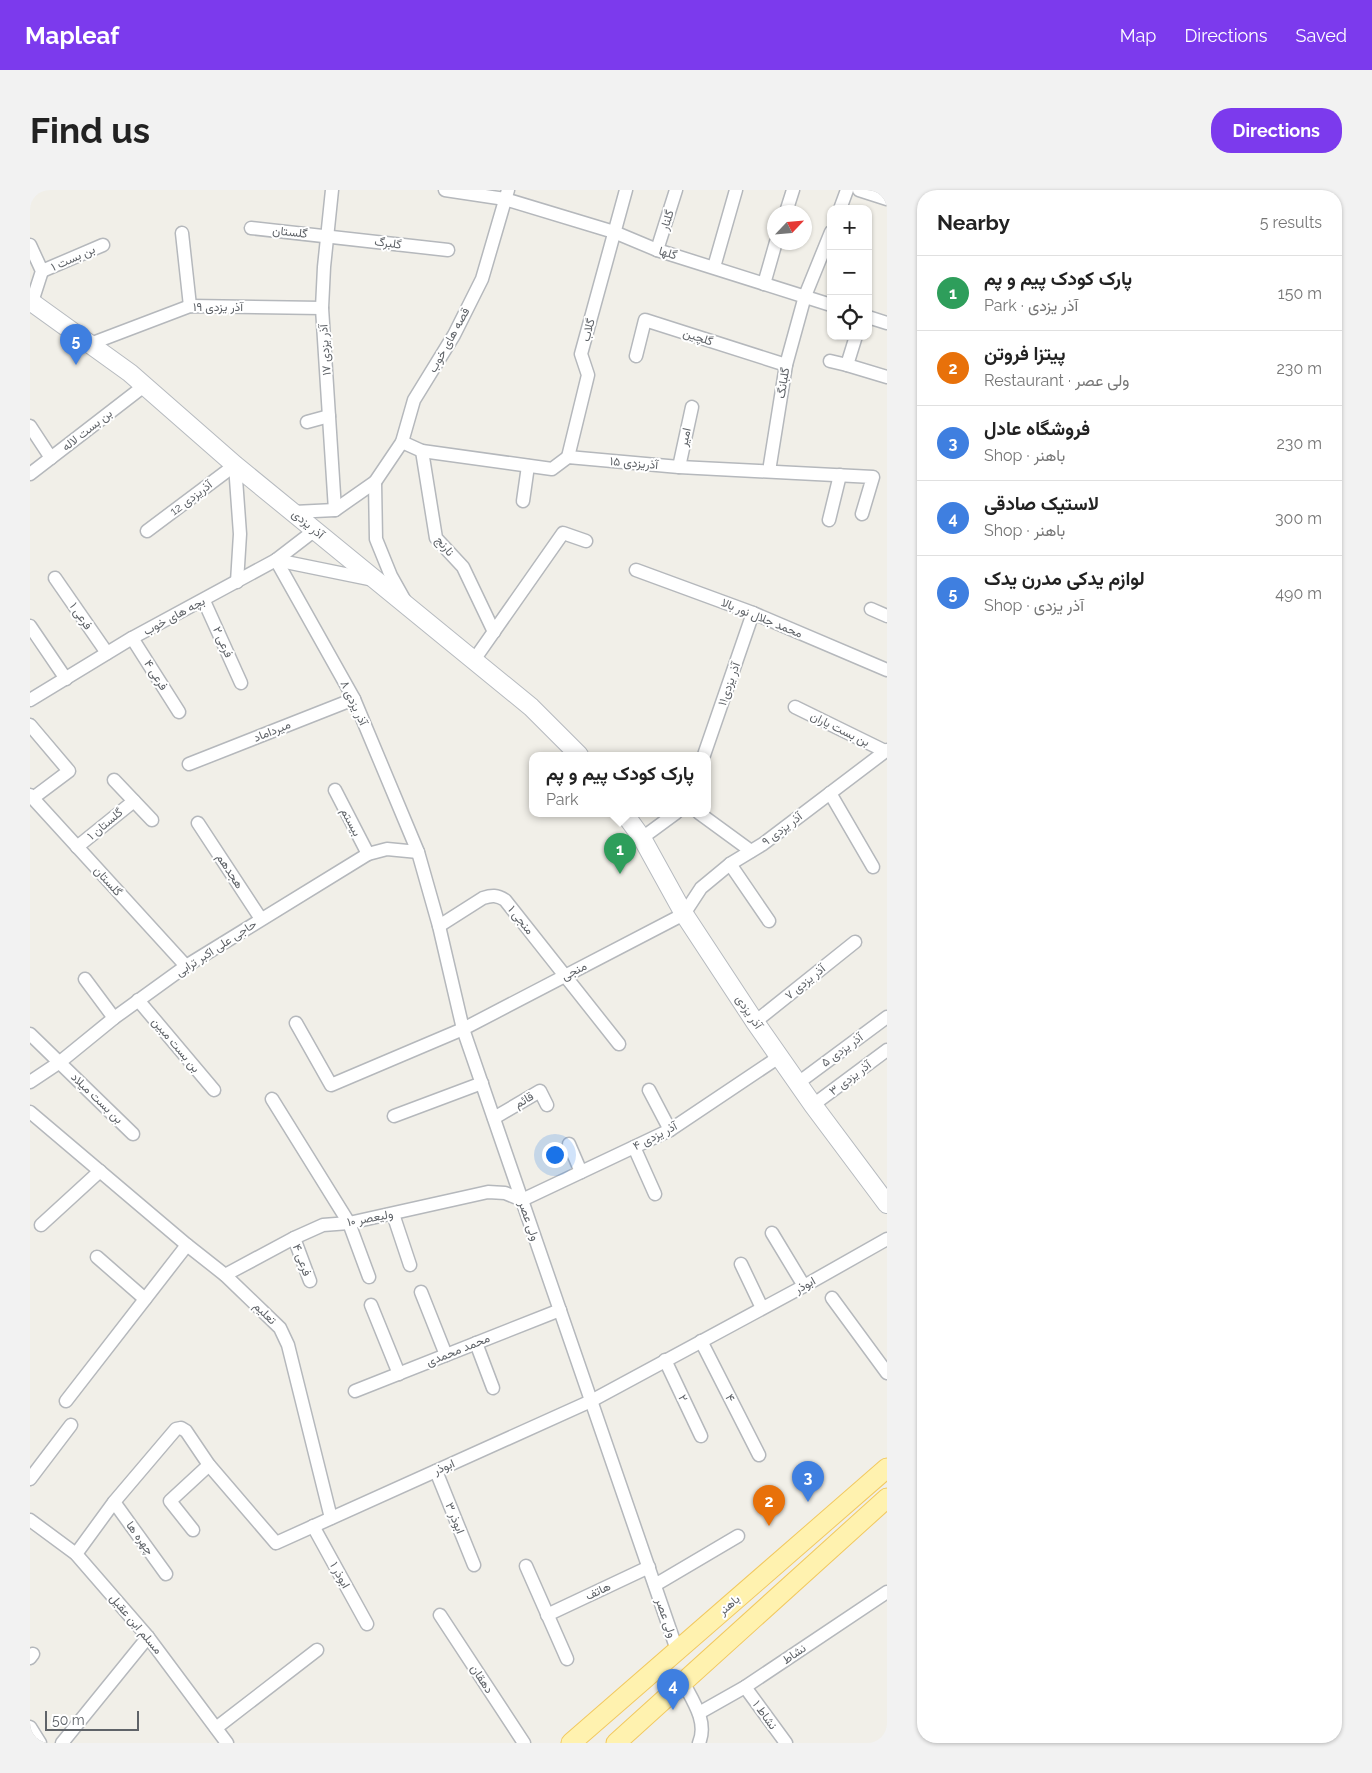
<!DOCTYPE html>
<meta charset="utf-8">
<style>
body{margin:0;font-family:Raleway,Vazirmatn,sans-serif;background:#f2f2f2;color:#222}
.controls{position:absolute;right:15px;top:15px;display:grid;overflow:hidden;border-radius:10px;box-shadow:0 1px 4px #0004}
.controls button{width:45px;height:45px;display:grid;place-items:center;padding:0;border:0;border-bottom:1px solid #e0e0e0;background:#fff;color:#222;font:25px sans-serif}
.compass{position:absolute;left:737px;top:15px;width:45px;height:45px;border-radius:50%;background:#fff;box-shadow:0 1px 4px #0004;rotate:64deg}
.scale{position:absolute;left:15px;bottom:12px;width:94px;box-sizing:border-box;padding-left:5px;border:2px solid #5f6368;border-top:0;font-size:14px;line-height:18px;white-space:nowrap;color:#5f6368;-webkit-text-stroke:4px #fff;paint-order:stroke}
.you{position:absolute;left:524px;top:964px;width:18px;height:18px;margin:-12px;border:4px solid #fff;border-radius:50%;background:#1a73e8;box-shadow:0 0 0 8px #1a73e833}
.badge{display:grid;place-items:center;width:32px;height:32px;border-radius:50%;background:#7c3aed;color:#fff;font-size:16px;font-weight:700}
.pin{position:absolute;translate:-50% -41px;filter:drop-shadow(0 1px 2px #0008)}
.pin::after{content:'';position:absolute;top:26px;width:18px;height:15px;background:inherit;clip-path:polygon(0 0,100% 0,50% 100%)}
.popup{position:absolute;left:499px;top:562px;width:182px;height:65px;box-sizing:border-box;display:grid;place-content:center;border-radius:10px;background:#fff;filter:drop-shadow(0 1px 4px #0005);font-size:16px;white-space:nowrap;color:#767676}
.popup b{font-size:19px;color:#222}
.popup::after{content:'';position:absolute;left:50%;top:100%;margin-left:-10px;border:10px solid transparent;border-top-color:#fff}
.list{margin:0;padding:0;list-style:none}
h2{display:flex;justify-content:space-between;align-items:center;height:65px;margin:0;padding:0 20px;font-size:21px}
h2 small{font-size:16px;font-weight:400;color:#767676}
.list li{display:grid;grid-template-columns:32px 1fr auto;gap:15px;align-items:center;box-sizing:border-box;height:75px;padding:0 20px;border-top:1px solid #e0e0e0}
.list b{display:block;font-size:19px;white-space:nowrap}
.list p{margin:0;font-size:16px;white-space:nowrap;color:#767676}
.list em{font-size:16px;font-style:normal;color:#767676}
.icon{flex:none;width:28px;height:28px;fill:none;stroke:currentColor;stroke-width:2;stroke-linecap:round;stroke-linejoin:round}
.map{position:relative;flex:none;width:857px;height:1553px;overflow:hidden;border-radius:20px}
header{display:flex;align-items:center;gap:30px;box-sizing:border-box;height:70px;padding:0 25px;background:#7c3aed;color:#fff}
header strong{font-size:24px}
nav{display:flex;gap:28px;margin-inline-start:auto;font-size:18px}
.intro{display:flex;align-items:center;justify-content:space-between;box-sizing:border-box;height:120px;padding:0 30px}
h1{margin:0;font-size:35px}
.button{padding:12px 22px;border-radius:20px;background:#7c3aed;color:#fff;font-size:18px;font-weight:700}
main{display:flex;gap:30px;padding:0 30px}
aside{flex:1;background:#fff;border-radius:20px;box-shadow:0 1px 4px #0004}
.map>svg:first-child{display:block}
</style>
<header>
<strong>Mapleaf</strong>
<nav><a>Map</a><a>Directions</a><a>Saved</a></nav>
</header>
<div class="intro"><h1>Find us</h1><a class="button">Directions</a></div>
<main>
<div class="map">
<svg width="857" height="1553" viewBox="0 0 857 1553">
<rect width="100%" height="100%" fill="#f1efe8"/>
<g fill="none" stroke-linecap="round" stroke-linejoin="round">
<g stroke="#b5b8bc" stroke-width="15">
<g id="street">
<polyline points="302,0 294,77 292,118 305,320"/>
<polyline points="415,0 475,9 584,42 627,60 801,115"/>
<polyline points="829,0 857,9"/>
<polyline points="810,19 817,0"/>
<polyline points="756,22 763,0"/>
<polyline points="221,38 418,60"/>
<polyline points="152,43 160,116"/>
<polyline points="0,55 12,81 2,112"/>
<polyline points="627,60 646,0"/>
<polyline points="684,77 706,0"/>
<polyline points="12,81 73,55"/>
<polyline points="734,94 746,52"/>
<polyline points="838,127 857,133"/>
<polyline points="826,146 817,175 857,187"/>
<polyline points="60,154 160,116 292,118"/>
<polyline points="606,166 615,130 756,175"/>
<polyline points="800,171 817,175"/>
<polyline points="277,232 299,226"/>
<polyline points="0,236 21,268"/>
<polyline points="372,252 392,261 522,279 538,267 649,277 843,287 832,324"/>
<polyline points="392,261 406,348 433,377 464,442"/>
<polyline points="538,267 558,185 551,164 596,0"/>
<polyline points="205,275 210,344 207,392"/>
<polyline points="649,277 662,217"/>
<polyline points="739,281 756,175 775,106 801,42"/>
<polyline points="0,284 114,196"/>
<polyline points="345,292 346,349 361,386 375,411"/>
<polyline points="493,311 498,276"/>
<polyline points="264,322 305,320 345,292 372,252 384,210 424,145 452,89 478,0"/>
<polyline points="799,330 810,285"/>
<polyline points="117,341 205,275"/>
<polyline points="246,370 324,509 388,662 409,736 433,839 647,1460"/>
<polyline points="246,370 344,390"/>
<polyline points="606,380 723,423 857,480"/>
<polyline points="25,388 77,463"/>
<polyline points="174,411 211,493"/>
<polyline points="841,419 857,426"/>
<polyline points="0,436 36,489"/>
<polyline points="102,448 149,522"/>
<polyline points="444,470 533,343 556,351"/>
<polyline points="0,510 102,448 246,370 285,340"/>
<polyline points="765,517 855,561"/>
<polyline points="0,535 39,581 3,608"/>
<polyline points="674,565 723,423"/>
<polyline points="159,574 324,509"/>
<polyline points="84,590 122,630"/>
<polyline points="305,600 338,664"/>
<polyline points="800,603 843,677"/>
<polyline points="0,605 156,776"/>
<polyline points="669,623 721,661"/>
<polyline points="168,633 231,729"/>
<polyline points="612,648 646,623"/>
<polyline points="47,657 104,611"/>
<polyline points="700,674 739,731"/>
<path d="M 409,736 L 453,708 C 462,705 467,705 475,710 L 589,854"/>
<polyline points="55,789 84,828"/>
<polyline points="108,810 184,900"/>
<polyline points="725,832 825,752"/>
<polyline points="266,833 301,895 433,839 654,724 671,698 700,674 733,654 857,560"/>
<polyline points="0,844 103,944"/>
<polyline points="0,892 30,872 84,828 156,776 338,664 357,659 388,662"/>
<polyline points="768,893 857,827"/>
<polyline points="619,900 640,940"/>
<polyline points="242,909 319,1033 339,1087"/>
<polyline points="783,915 857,860"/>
<polyline points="0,922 157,1055 195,1085 250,1138 258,1155 301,1328"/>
<polyline points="364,926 452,893"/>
<polyline points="464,928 510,901 517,915"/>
<polyline points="539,954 551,982"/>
<polyline points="604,957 625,1004"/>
<polyline points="363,1024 380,1075"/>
<polyline points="11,1035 70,981"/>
<polyline points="742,1043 774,1096"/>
<polyline points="264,1048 280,1091"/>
<polyline points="67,1067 115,1109"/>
<polyline points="711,1074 732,1118"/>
<polyline points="195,1085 264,1048 293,1035 319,1033 458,1002 475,1003 492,1010 640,940 749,867"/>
<polyline points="391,1102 416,1165"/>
<polyline points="802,1108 857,1183"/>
<polyline points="341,1115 369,1184"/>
<polyline points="671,1151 729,1265"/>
<polyline points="446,1153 463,1198"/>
<polyline points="635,1170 671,1246"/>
<polyline points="325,1201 530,1120"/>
<polyline points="36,1211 157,1055"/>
<polyline points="406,1281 444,1375"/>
<polyline points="0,1289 41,1235"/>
<polyline points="84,1312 136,1384"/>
<polyline points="0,1330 46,1364 118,1447 197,1553"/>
<polyline points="283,1336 337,1434"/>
<polyline points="163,1340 140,1311 179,1275"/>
<polyline points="46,1364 84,1312 146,1239 151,1238 156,1241 179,1275 246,1353 561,1211 774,1096 857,1049"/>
<polyline points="496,1376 537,1469"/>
<polyline points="625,1395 708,1346"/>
<polyline points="410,1425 494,1553"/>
<polyline points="517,1425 619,1377"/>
<polyline points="0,1468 3,1464"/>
<path d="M 653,1492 C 663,1511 678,1532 669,1553"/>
<polyline points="715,1497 756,1553"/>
<polyline points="669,1523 715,1497 857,1402"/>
<polyline points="0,1537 10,1553"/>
<polyline points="186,1538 287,1460"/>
<polyline points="32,1553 118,1447"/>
</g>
</g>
<g stroke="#b6babf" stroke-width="20">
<g id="secondary">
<polyline points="0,111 100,183 205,275 501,517 549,565"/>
<polyline points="594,623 612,648 654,724 725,832 783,915 857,1014"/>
</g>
</g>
<g stroke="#f2c960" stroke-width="21">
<g id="primary">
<polyline points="541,1553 857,1278"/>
<polyline points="586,1553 857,1308"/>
</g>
</g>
<use href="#street" stroke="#fff" stroke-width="12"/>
<use href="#secondary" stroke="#fff" stroke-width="18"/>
<use href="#primary" stroke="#fff2af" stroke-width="19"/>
</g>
<g text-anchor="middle" stroke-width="4" stroke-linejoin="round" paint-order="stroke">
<g font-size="12" fill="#5f6368" stroke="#fff">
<text transform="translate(637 30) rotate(-73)" y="4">گلنار</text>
<text transform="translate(260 42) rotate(6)" y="4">گلستان</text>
<text transform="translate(358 53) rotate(7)" y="4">گلبرگ</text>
<text transform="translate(638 63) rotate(17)" y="4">گلها</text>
<text transform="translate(43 68) rotate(-24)" y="4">بن بست ۱</text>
<text x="188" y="121">آذر یزدی ۱۹</text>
<text transform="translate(558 140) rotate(-75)" y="4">گلاب</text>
<text transform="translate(668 147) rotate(18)" y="4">گلچین</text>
<text transform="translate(419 150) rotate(-61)" y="4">قصه های خوب</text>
<text transform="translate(295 160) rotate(-94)" y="4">آذر یزدی ۱۷</text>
<text transform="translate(753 193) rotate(-81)" y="4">گلبانگ</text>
<text transform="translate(57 240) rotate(-38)" y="4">بن بست لاله</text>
<text transform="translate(655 247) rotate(-78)" y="4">امیر</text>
<text transform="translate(604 273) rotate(5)" y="4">۱۵ آذریزدی</text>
<text transform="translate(161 308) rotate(-37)" y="4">آذریزدی 12</text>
<text transform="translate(278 334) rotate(40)" y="4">آذر یزدی</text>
<text transform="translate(415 356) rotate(51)" y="4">نارنج</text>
<text transform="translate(51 426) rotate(55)" y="4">فرعی ۱</text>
<text transform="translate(144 426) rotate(-28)" y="4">بچه های خوب</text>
<text transform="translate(732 428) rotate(22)" y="4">محمد جلال نور بالا</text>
<text transform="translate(193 452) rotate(66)" y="4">فرعی ۲</text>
<text transform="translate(126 485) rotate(58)" y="4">فرعی ۴</text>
<text transform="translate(699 494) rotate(-71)" y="4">آذر یزدی۱۱</text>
<text transform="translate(324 513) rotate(65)" y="4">۸ آذر یزدی</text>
<text transform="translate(810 539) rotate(26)" y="4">بن بست یاران</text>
<text transform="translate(242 541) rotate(-22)" y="4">میرداماد</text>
<text transform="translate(321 632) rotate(62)" y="4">بیستم</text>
<text transform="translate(75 634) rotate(-40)" y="4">گلستان ۱</text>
<text transform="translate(752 639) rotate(-37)" y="4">آذر یزدی ۹</text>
<text transform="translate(200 681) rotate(57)" y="4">هجدهم</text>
<text transform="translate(78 691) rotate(48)" y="4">گلستان</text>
<text transform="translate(491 730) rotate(51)" y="4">منجی ۱</text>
<text transform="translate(186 758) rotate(-33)" y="4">حاجی علی اکبر ترابی</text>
<text transform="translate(544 781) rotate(-27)" y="4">منجی</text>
<text transform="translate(775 792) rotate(-39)" y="4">آذر یزدی ۷</text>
<text transform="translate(719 822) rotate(56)" y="4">آذر یزدی</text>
<text transform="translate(146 855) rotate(50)" y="4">بن بست مبین</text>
<text transform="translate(812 860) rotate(-36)" y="4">آذر یزدی ۵</text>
<text transform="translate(820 888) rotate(-37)" y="4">آذر یزدی ۳</text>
<text transform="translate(67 908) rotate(44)" y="4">بن بست میلاد</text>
<text transform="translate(494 910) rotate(-30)" y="4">قائم</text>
<text transform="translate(625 946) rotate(-27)" y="4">۴ آذر یزدی</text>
<text transform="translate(340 1028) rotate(-11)" y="4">۱۰ ولیعصر</text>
<text transform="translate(499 1031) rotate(71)" y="4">ولی عصر</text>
<text transform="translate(272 1070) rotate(70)" y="4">فرعی ۴</text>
<text transform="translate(775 1095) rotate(-29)" y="4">ابوذر</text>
<text transform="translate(235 1123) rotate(44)" y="4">تعلیم</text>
<text transform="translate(428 1160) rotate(-22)" y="4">محمد محمدی</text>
<text transform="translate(653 1208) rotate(64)" y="4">۲</text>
<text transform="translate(700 1208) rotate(63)" y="4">۴</text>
<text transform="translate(414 1277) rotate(-24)" y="4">ابوذر</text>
<text transform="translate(425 1328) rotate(68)" y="4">ابوذر ۳</text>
<text transform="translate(110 1348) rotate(54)" y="4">چهره ها</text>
<text transform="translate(310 1385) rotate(61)" y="4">ابوذر ۱</text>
<text transform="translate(568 1401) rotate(-25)" y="4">هاتف</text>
<text transform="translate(699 1415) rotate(-41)" y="4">باهنر</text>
<text transform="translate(636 1428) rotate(71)" y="4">ولی عصر</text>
<text transform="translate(106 1434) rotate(50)" y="4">مسلم ابن عقیل</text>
<text transform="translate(764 1464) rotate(-34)" y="4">نشاط</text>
<text transform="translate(452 1489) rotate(57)" y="4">دهقان</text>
<text transform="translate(735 1525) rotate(54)" y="4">نشاط ۱</text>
</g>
</g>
</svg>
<div class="controls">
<button>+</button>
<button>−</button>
<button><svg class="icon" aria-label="locate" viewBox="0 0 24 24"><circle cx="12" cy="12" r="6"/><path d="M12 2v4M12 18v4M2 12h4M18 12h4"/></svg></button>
</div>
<svg class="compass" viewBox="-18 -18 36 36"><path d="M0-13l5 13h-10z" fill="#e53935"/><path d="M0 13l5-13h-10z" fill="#767676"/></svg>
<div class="scale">50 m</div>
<div class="you"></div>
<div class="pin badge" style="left:590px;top:684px;background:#2e9e5b">1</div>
<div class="popup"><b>پارک کودک پیم و پم</b>Park</div>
<div class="pin badge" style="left:739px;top:1336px;background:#e8710a">2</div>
<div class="pin badge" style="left:778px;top:1312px;background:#3f7fe0">3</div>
<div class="pin badge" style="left:643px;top:1520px;background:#3f7fe0">4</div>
<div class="pin badge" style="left:46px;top:175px;background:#3f7fe0">5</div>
</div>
<aside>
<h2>Nearby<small>5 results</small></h2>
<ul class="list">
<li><span class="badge" style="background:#2e9e5b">1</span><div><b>پارک کودک پیم و پم</b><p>Park · آذر یزدی</p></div><em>150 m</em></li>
<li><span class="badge" style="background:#e8710a">2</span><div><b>پیتزا فروتن</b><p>Restaurant · ولی عصر</p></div><em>230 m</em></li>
<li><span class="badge" style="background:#3f7fe0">3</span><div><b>فروشگاه عادل</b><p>Shop · باهنر</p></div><em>230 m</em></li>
<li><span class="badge" style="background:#3f7fe0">4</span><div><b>لاستیک صادقی</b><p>Shop · باهنر</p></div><em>300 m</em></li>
<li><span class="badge" style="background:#3f7fe0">5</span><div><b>لوازم یدکی مدرن یدک</b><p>Shop · آذر یزدی</p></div><em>490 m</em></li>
</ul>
</aside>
</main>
